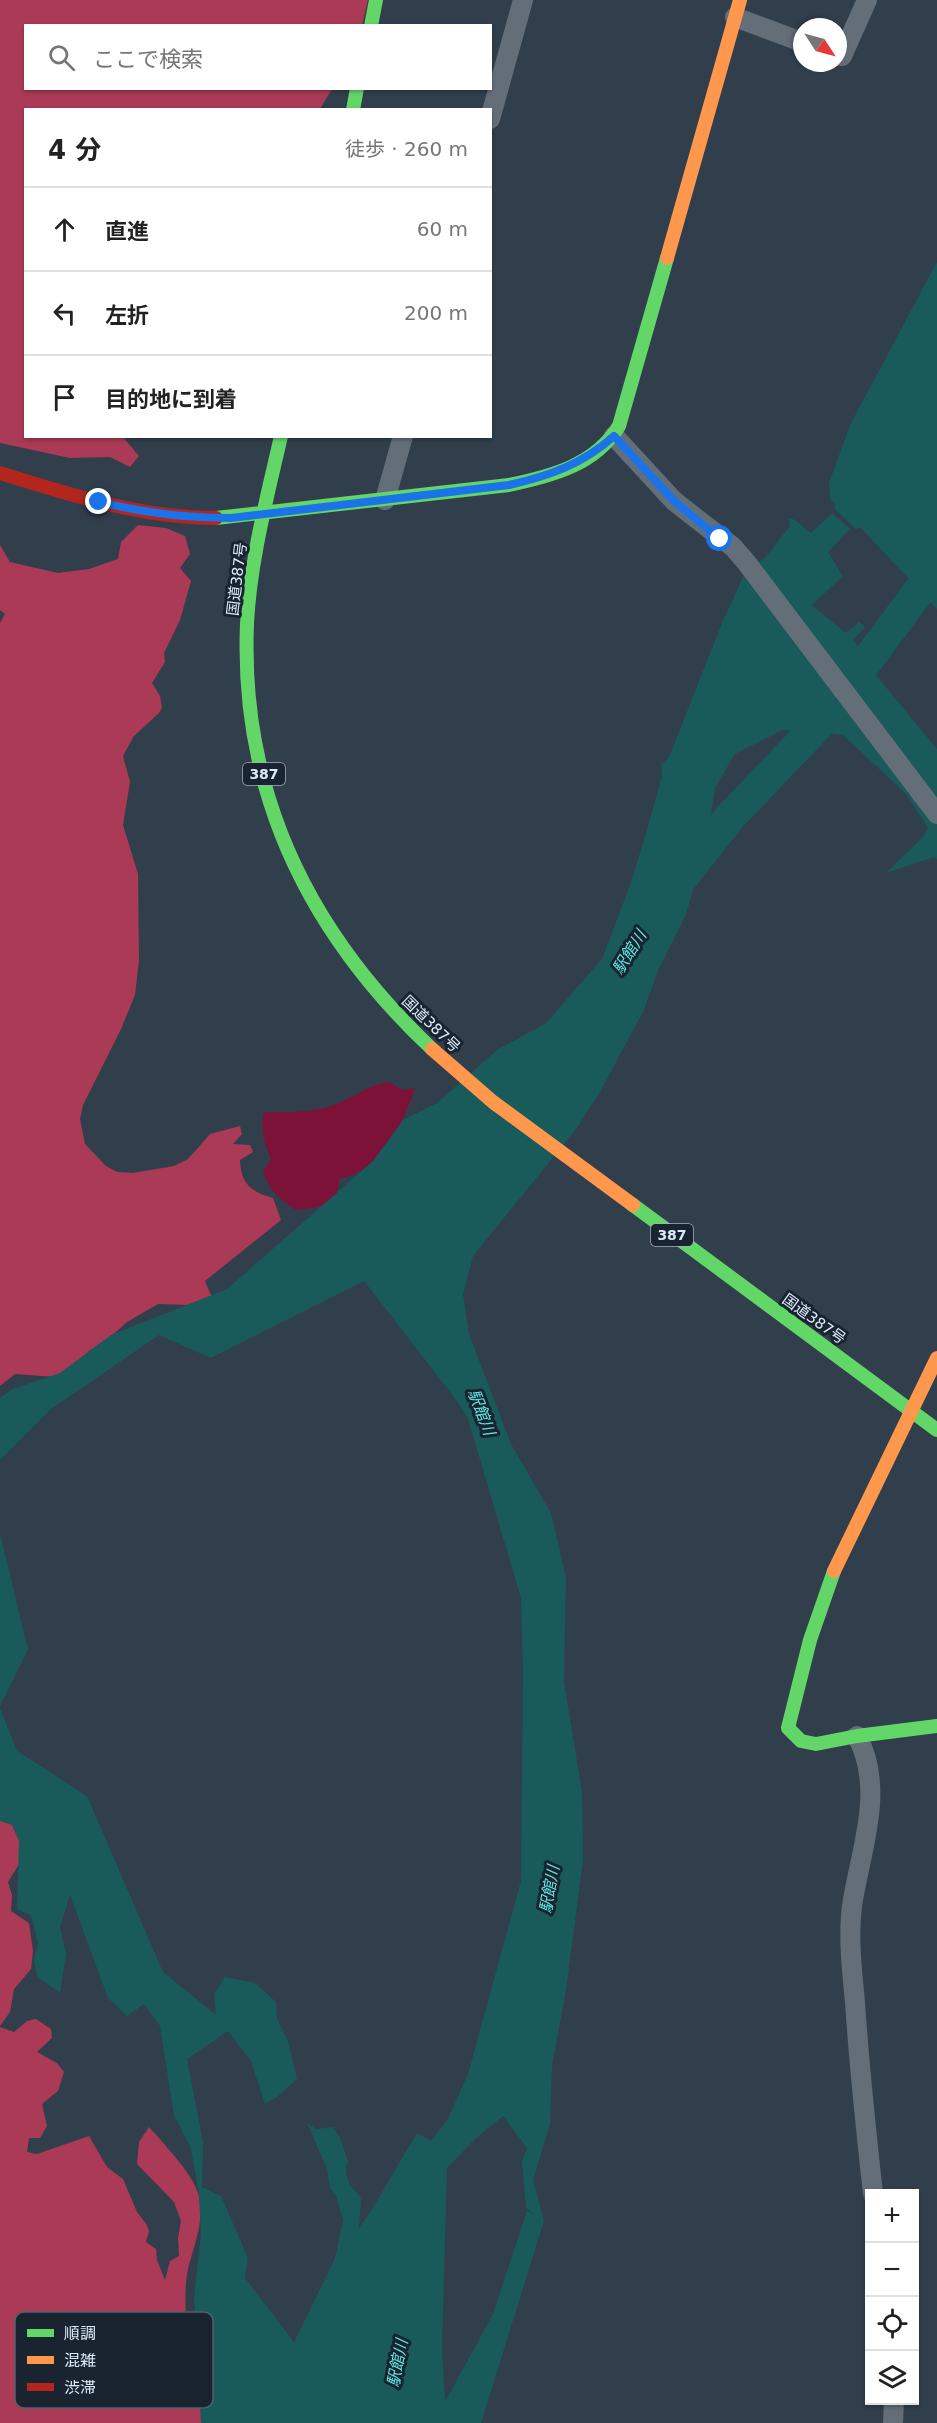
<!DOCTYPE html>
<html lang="ja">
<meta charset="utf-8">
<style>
body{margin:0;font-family:"DejaVu Sans","Noto Sans JP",sans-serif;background:#f2f2f2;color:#222}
.controls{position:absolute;right:18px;bottom:18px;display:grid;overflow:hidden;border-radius:0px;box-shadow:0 2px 4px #0004}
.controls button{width:54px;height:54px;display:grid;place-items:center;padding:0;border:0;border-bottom:2px solid #e0e0e0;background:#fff;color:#222;font:30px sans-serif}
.compass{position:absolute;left:793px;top:18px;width:54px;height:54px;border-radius:50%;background:#fff;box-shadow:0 2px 4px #0004;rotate:126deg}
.stop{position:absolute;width:18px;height:18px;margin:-14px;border:4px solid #1a73e8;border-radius:50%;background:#fff}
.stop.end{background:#1a73e8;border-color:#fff;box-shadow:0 2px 6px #0008}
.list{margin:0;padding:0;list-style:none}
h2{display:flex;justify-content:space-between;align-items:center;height:78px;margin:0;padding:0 24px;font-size:26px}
h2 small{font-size:20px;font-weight:400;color:#767676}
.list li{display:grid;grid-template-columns:39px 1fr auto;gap:18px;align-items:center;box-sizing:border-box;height:84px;padding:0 24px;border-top:2px solid #e0e0e0}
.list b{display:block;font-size:22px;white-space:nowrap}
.list em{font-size:20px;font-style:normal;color:#767676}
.icon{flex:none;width:33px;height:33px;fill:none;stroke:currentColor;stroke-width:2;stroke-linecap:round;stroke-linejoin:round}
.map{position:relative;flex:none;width:937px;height:2423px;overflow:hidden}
.search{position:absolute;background:#fff;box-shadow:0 2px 4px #0004;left:24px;top:24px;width:468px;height:66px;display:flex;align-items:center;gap:15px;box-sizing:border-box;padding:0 21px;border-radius:0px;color:#767676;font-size:22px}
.panel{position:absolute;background:#fff;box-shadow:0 2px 4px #0004;left:24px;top:108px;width:468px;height:330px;border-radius:0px}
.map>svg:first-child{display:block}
</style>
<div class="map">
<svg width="937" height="2423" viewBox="0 0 937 2423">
<rect width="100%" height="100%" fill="#313f4d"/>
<path fill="#7c1237" d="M 390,1082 L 401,1090 L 415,1088 C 403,1124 381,1172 340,1178 L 336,1197 L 319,1207 L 296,1210 C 280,1199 268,1190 263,1171 L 271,1159 C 264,1143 260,1130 264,1112 C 286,1112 313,1113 334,1105 C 353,1098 369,1084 390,1082 Z"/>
<g fill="#aa3a56">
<polygon points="0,0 368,0 362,25 26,26 26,88 332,89 320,109 26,110 26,436 123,437 139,456 130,467 110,457 70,458 0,443"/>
<path d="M 138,525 L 166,528 L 185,536 L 190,554 L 180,568 L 191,581 L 180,620 L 164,653 L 165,662 L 152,683 L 160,696 L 162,708 L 159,713 L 134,736 L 123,756 L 130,782 L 123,825 L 138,874 L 139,961 L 135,995 L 121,1029 L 83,1105 L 80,1119 L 85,1144 L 106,1166 L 117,1172 L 133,1173 L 174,1166 L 188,1159 L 210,1134 L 240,1126 L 242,1134 L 233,1144 L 250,1145 L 253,1152 L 240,1160 C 241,1184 251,1192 273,1198 L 281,1220 L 205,1281 L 213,1300 L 189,1305 L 158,1304 L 127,1322 L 107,1340 L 89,1351 L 72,1368 L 56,1377 L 15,1374 L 0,1386 L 0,623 L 5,614 L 0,610 L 0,545 L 10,562 L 58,573 L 89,569 L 118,559 L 121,542 Z"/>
<polygon points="0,1809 8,1811 26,1853 8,1882 12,1895 11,1911 29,1923 33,1951 31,1969 14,1989 10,2012 0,2026"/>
<path d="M 36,2019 L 51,2029 L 52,2038 L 37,2052 L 57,2063 L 64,2072 L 58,2091 L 42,2104 L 47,2126 L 40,2138 L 29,2138 L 27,2152 L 37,2154 L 89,2136 L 107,2167 L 123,2179 L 137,2212 L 147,2225 L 149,2231 L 146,2242 L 156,2249 L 157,2260 L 165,2280 L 170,2261 L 179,2256 L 178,2238 L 181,2221 L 174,2202 L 137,2164 L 139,2142 L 149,2127 C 163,2143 192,2173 198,2193 C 206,2219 194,2244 188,2269 C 185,2283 185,2301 186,2315 C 188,2351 201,2386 203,2423 L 0,2423 L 0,2027 L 14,2032 L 27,2021 Z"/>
</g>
<g fill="#195a5a" fill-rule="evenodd">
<polygon points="937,262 937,609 861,528 855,529 834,508 836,505 830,499 829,483 851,423"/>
<path d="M 832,513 L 850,529 L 828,552 L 843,576 L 812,605 L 846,633 L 859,622 L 865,627 L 853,640 L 859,649 L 857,652 L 937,749 L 937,859 L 934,857 L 886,873 L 923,837 L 928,828 L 906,794 L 843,735 L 783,730 L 735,754 L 715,788 L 708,835 L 686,915 L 658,971 L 643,1012 L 601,1090 L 577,1128 L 473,1256 L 463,1294 L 469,1334 L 511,1444 L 551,1513 L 566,1577 L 564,1682 L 582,1792 L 583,1860 L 566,1990 L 552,2066 L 550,2124 L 533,2180 L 544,2221 L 481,2423 L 201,2423 L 194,2297 L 201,2234 L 199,2195 L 191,2149 L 174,2115 L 160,2026 L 144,2004 L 127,2016 L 108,1998 L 70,1895 L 60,1927 L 66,1954 L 60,1993 L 37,1977 L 34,1960 L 38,1943 L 31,1915 L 17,1909 L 19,1841 L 12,1825 L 0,1821 L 0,1708 L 17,1751 L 87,1796 L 163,1972 L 216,2015 L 214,1994 L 225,1977 L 255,1983 L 276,2002 L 277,2018 L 288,2041 L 297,2079 L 277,2097 L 265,2104 L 251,2061 L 228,2031 L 187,2059 L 203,2142 L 202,2187 L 221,2196 L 248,2258 L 245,2278 L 294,2342 L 335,2258 L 343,2220 L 336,2196 L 330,2188 L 327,2169 L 307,2123 L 316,2129 L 333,2127 L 340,2138 L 348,2161 C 342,2177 351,2186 361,2198 L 359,2228 L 372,2209 L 417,2133 L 431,2141 L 448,2119 L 468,2074 L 521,1881 L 523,1672 L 521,1598 L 468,1419 L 454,1397 L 364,1281 L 211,1358 L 159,1335 L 51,1409 L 0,1460 L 0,1398 L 13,1389 L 60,1373 L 111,1335 L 227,1289 L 373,1161 L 403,1120 L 437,1103 L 497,1050 L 546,1023 L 602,959 L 629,888 L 645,837 L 662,776 L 661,765 L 669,757 L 722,623 L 748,566 L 764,559 L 790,526 L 789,518 L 795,520 L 811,533 ZM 503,2116 L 527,2148 L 522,2161 L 526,2208 L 534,2214 L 527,2211 L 493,2314 L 445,2402 L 442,2348 L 447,2168 L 475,2139 Z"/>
<polygon points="0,1534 28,1649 0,1706"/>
</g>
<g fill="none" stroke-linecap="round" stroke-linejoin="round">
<polyline stroke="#195a5a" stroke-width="32" points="677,884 730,817 821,722 937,567"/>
<g stroke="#646e79" stroke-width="20">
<polyline points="735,17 802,42"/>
<polyline points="838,55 842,56 867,0"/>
<polyline points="490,119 523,0"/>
<polyline points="614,436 674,501 733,547 746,562 937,814"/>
<polyline points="385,500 403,436"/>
<path d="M 857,1736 C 886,1790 860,1851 852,1906 C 848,1937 852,1971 855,2002 C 859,2066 866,2130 873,2194"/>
<polyline points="893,2423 894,2400"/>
</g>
<g stroke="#63d668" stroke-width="14">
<polyline points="371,26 376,0"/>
<polyline points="353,110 357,88"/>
<path d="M 281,436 C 267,498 250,561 247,624 C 240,794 310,934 432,1049"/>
<path d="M 216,518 L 509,485 C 552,476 595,465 619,426 L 667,258"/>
<polyline points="633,1205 937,1430"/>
<polyline points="834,1571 810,1640 788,1728 801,1741 816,1744 857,1736 937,1726"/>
</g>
<g stroke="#ff974d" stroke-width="14">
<polyline points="667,258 740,0"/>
<polyline points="432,1049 493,1102 633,1205"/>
<polyline points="834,1571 937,1358"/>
</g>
<path stroke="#b3261e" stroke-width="14" d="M 0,473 C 71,495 141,518 216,518"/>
</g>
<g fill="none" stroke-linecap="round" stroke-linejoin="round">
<path stroke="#1a73e8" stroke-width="8" d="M 99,502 C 144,513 185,518 231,518 L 509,485 C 549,476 583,464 614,436 L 674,501 L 720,539"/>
</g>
<g text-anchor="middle" stroke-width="6" stroke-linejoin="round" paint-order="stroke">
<g fill="#1a2430" stroke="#a1afbd" stroke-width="1.5">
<rect x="243" y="763" width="42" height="22" rx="4.5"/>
<rect x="651" y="1224" width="42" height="22" rx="4.5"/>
</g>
<g font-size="14" font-weight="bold" fill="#dbeafa">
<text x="264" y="779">387</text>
<text x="672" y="1240">387</text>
</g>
<g font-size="15" fill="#dbeafa" stroke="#1a2430">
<text transform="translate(237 579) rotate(-83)" y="5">国道387号</text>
<text transform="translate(431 1024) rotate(44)" y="5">国道387号</text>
<text transform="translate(814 1319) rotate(36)" y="5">国道387号</text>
</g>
<g font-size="16" font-style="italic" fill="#5ee7e1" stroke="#1a2430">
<text transform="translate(629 952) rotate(-58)" y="6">駅館川</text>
<text transform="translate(482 1412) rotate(69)" y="6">駅館川</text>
<text transform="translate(549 1889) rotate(-80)" y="6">駅館川</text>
<text transform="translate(397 2363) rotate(-79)" y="6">駅館川</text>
</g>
</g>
<rect x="15" y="2312" width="198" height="96" rx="9" fill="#1a2430" stroke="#545f6d" stroke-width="1.5"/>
<rect x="27" y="2329" width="27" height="8" fill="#63d668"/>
<rect x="27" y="2356" width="27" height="8" fill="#ff974d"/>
<rect x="27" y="2383" width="27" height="8" fill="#b3261e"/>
<g font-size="16" fill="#dbeafa">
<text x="64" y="2339">順調</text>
<text x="64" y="2366">混雑</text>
<text x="64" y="2393">渋滞</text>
</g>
</svg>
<div class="controls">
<button>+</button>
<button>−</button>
<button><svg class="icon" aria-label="locate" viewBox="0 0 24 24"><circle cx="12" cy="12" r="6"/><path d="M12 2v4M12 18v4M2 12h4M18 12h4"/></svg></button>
<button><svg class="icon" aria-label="layers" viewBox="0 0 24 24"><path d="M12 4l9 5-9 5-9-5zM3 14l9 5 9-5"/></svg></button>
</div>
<svg class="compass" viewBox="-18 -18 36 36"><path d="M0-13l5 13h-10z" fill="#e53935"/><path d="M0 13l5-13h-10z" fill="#767676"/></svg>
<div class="stop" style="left:720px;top:539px"></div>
<div class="stop end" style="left:99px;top:502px"></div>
<div class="search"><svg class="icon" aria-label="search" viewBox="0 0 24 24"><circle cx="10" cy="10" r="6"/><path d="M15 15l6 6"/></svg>ここで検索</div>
<section class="panel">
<h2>4 分<small>徒歩 · 260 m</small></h2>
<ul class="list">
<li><svg class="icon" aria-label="ahead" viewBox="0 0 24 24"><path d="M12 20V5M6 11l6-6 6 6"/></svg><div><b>直進</b></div><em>60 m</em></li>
<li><svg class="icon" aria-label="left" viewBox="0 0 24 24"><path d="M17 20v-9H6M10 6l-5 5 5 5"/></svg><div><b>左折</b></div><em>200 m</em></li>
<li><svg class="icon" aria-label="arrive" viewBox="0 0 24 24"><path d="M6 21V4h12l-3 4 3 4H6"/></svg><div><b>目的地に到着</b></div></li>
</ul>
</section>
</div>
